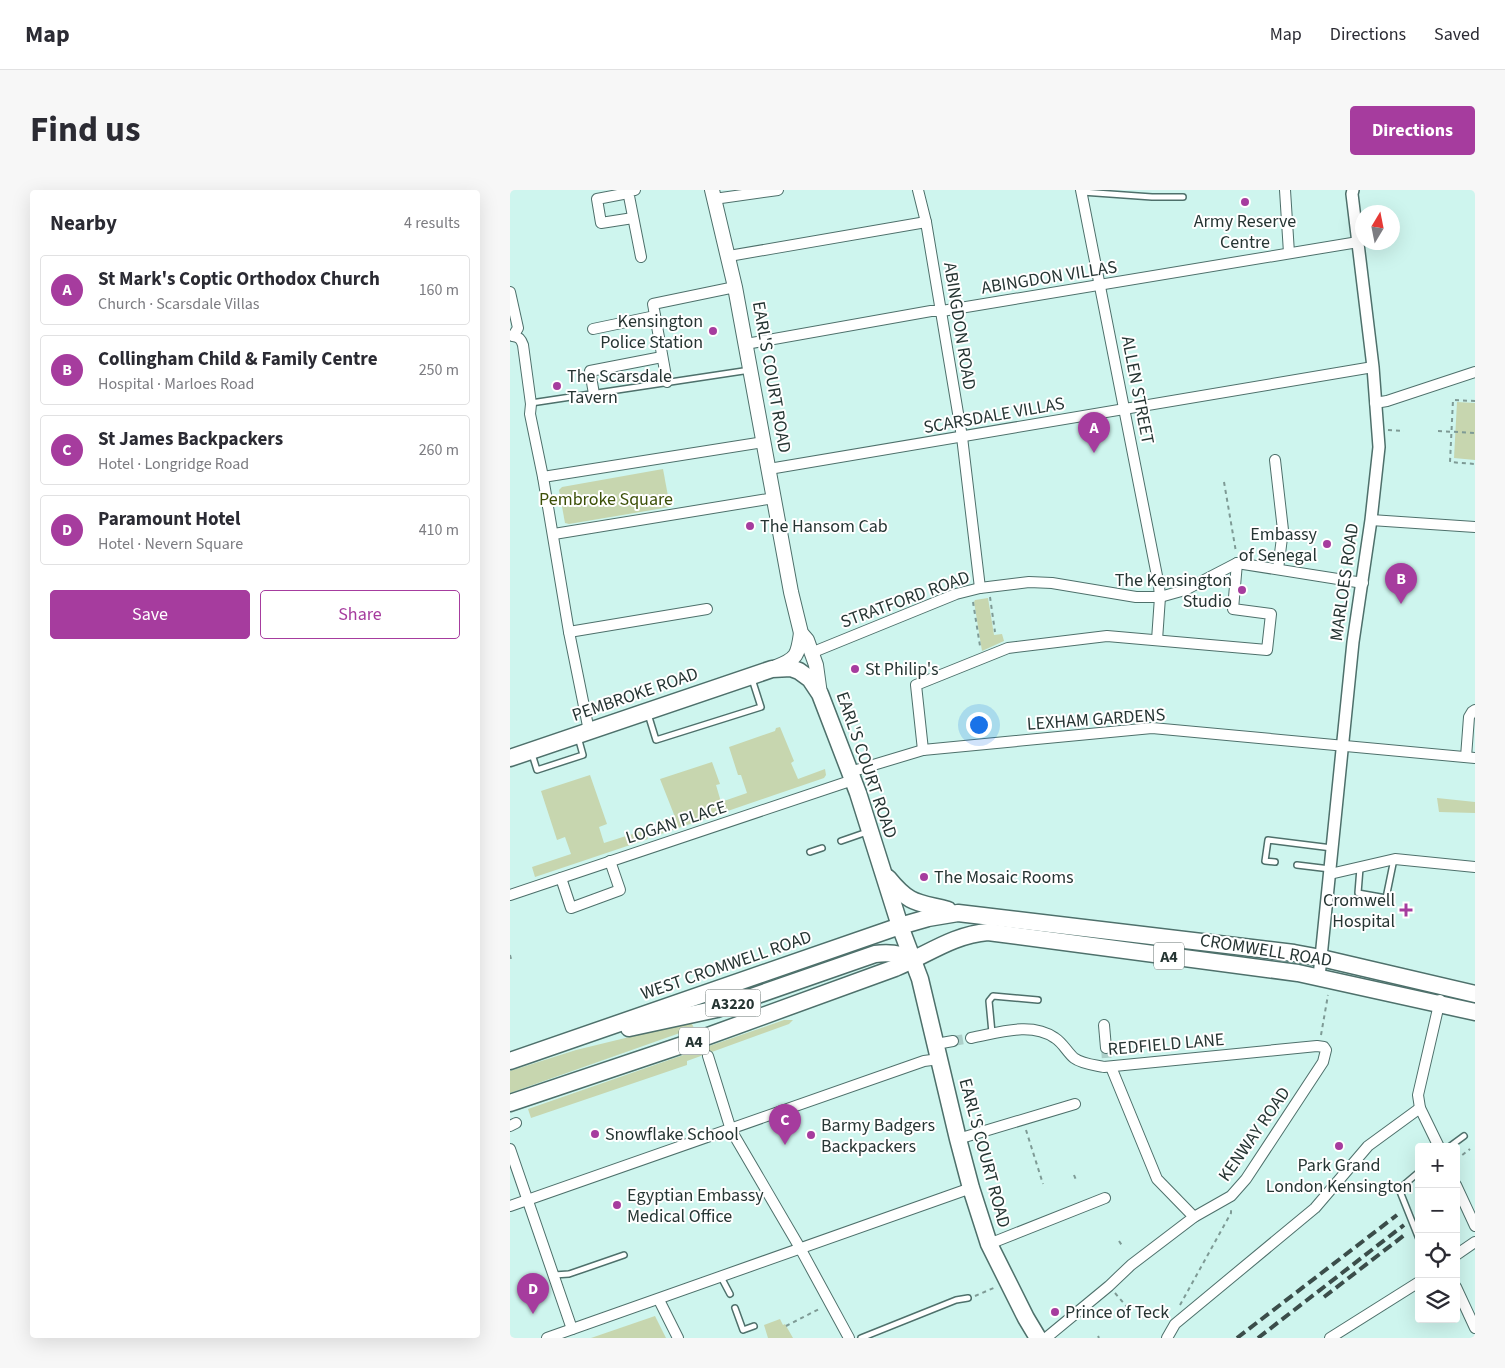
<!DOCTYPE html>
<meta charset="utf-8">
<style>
body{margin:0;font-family:"Source Sans 3",sans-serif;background:#f7f7f7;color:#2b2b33}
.controls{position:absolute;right:15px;bottom:15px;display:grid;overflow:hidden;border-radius:5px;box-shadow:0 5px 20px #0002}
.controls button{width:45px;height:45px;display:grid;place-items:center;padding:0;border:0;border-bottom:1px solid #e1e1e2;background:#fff;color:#2b2b33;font:25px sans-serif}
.compass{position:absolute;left:845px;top:15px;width:45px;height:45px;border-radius:50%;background:#fff;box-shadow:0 5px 20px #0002;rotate:10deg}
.you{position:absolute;left:468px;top:534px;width:18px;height:18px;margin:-12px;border:4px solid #fff;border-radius:50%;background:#1a73e8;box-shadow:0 0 0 8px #1a73e833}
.badge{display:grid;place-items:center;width:32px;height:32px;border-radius:50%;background:#a63c9e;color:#fff;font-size:16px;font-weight:700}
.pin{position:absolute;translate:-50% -41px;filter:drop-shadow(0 1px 2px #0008)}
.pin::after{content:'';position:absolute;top:26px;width:18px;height:15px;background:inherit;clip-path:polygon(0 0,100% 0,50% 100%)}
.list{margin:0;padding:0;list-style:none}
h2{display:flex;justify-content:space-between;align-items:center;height:65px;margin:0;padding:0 20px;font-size:21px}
h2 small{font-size:16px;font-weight:400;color:#7c7c81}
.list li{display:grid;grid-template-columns:32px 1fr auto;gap:15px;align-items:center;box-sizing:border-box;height:70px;margin:0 10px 10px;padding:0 10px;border:1px solid #e1e1e2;border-radius:5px}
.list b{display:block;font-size:19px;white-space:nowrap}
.list p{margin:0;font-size:16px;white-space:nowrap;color:#7c7c81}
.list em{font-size:16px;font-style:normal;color:#7c7c81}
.actions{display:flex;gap:10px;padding:15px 20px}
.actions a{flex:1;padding:11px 0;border:1px solid #a63c9e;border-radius:5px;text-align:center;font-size:18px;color:#a63c9e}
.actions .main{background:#a63c9e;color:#fff}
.icon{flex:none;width:28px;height:28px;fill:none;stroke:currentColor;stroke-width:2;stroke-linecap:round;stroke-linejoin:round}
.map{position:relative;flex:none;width:965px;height:1148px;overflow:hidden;border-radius:5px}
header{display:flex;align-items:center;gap:30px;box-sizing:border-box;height:70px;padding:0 25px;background:#fff;border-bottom:1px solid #e1e1e2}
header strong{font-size:24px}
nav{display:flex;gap:28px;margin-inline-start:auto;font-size:18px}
.intro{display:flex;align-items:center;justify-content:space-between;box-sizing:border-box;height:120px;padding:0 30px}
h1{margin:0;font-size:35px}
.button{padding:12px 22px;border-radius:5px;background:#a63c9e;color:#fff;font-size:18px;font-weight:700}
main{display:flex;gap:30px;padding:0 30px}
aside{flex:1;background:#fff;border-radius:5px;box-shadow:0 5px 20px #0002}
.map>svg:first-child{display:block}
</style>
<header>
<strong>Map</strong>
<nav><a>Map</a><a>Directions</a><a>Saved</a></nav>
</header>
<div class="intro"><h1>Find us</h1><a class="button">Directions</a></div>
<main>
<aside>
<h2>Nearby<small>4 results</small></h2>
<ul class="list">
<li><span class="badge">A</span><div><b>St Mark's Coptic Orthodox Church</b><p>Church · Scarsdale Villas</p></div><em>160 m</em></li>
<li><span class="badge">B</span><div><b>Collingham Child &amp; Family Centre</b><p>Hospital · Marloes Road</p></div><em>250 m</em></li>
<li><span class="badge">C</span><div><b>St James Backpackers</b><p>Hotel · Longridge Road</p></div><em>260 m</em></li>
<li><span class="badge">D</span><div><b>Paramount Hotel</b><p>Hotel · Nevern Square</p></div><em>410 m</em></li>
</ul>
<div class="actions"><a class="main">Save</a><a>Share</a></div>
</aside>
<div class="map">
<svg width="965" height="1148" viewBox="0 0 965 1148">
<rect width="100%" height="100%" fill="#cef5ee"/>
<g fill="#c7d6af">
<polygon points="947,212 965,213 965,270 944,268"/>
<polygon points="153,279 160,317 59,334 55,333 49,300 52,297"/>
<polygon points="478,408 484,445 492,444 494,451 472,461 464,412 465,410"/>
<polygon points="270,537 284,571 281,573 288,589 315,579 316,585 314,588 151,644 147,633 165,627 150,589 202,572 210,594 206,595 211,612 237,603 231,585 228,585 219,557 265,541 266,538"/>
<polygon points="80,585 97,634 89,637 94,653 135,640 138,649 25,687 22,677 61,664 55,647 47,650 31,601"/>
<polygon points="927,608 965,612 965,623 929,622"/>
<polygon points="274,830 283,830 279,834 177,871 177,875 21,928 18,919"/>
<polygon points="181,832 184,838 0,903 0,881 66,860"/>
<polygon points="145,1126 156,1148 81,1148"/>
<polygon points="270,1129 273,1135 275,1134 283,1148 258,1148 254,1135"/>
</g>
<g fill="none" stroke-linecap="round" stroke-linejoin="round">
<g stroke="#accfc9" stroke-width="10" stroke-dasharray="10 5" stroke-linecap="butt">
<polyline points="443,851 461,848"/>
<polyline points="596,858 597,871"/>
</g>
<g stroke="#4e706b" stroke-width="8">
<g id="service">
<polyline points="572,2 642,7 673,7"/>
<polyline points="21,213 240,180"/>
<polyline points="138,524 146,550 251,517 242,489"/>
<polyline points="22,564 27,580 73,565 68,547"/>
<polyline points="331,651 357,642"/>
<polyline points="300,662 312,658"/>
<polyline points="765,672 755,671 758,650 822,658"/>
<polyline points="787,675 820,679"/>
<polyline points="850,678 848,703 876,708 884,669"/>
<polyline points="482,843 479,811 483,806 528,810"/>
<polyline points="939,957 954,946"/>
<polyline points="909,982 889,999 909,1049"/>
<polyline points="44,1085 59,1084 114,1065"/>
<polyline points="211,1087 220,1104"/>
<polyline points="225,1118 233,1140 244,1136"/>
<polyline points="351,1148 446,1110 458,1108"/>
</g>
</g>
<g stroke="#4e706b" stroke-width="12">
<g id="minor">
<polyline points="125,0 118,1 131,67"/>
<polyline points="408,0 416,32 452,247 470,398"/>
<polyline points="571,0 649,396 650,407 647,450"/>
<polyline points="775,0 779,63"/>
<polyline points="118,3 87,9 91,33 123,28"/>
<polyline points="204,9 268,0"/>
<polyline points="219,66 416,32"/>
<polyline points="0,102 8,138 3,146"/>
<polyline points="83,139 145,126"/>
<path d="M 3,146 C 9,147 11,149 13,155 L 21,214 L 20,224 L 33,287 L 59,442 L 79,541"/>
<polyline points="236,154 421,121 432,121 848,52"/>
<polyline points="157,192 143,114 225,97"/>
<polyline points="84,204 80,181 152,167"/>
<polyline points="865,213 877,211 965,182"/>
<polyline points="765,270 773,340 768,379"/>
<polyline points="259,279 863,177"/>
<polyline points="33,287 254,252"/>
<polyline points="861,330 965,337"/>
<polyline points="44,344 264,308"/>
<polyline points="59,442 197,419"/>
<polyline points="301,463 446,404 470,398 519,392 542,393 626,407 650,407 675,400 727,373 853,393"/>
<polyline points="413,560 406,495 498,458 597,446 757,460 761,424 723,419 727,373"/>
<polyline points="956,567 959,527 962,522 965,520"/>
<polyline points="340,582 413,560 642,538 965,568"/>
<polyline points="820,684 885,669 965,677"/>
<polyline points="51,688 61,718 110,700 100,671"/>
<polyline points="0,705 343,590"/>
<polyline points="594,835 596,858"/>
<path d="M 461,848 C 488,843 521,831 545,848 C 553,853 557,862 564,868 C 572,874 585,875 594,877 L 807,856 L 814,857 L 816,860 L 813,872 L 736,989 L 721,1006 L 684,1027 L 621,1075 L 599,1096 L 536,1148"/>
<polyline points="426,854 443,851"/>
<polyline points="198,866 221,940 290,1058 339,1148"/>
<polyline points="601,877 647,989 684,1027"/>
<polyline points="0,936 6,933"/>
<polyline points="448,949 565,914"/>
<polyline points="929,957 910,918 908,905 930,810"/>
<polyline points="0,959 62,1139"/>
<polyline points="946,995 965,1036"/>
<polyline points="0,1016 414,871 429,869"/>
<polyline points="479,1054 595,1008"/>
<polyline points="946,1065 965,1052"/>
<polyline points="946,1097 965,1138"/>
<polyline points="149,1110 168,1148"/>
<polyline points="37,1148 461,998"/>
<polyline points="657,1148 665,1134 805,1018 858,956 910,918"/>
<polyline points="820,1148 909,1092"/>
</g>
</g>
<g stroke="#4e706b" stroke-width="14">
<polyline id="tertiary" points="809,787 843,452 861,330 869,257 863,177 842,4 843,0"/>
</g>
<g stroke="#4e706b" stroke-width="16">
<g id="secondary">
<polyline points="202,0 225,97 281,402 291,443 297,450 306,475 310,504"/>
<path d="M 266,477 C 287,469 288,465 291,443"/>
</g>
</g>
<g stroke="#4e706b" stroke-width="19">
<g id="trunk">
<polyline points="0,568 262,479 281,478 289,481 300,489 310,504 348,603 390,736 410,789 448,949 461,998 479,1054 516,1128 528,1148"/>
<path d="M 378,688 C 400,715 407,712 438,720"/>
<path d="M 119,838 L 207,819 L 365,764 C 379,762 391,763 404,770"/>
<polyline points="0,871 390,736 418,728 448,723 784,763 811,768 965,804"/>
<path d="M 0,913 L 187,850 L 385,778 C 417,765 442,745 478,742 L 788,783 L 965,822"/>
</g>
</g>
<g stroke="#7e9a95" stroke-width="2" stroke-dasharray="4 4" stroke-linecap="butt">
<polyline points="965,211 943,210 940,272 965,274"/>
<polyline points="878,240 894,241"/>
<polyline points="928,241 965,243"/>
<polyline points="714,292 726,362"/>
<polyline points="480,407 485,442"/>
<polyline points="463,412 470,456"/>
<polyline points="0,765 1,769"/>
<polyline points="811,845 818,805"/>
<polyline points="516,940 533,994"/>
<polyline points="946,970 960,959"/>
<polyline points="564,985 566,990"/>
<polyline points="609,1051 613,1057"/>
<polyline points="605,1103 617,1117"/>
<polyline points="465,1106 486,1097"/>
<polyline points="670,1115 721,1023 721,1018"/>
<polyline points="276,1136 311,1118"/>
<polyline points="588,1146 589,1148"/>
</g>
<use href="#service" stroke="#fff" stroke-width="5"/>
<use href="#minor" stroke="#fff" stroke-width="10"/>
<use href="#tertiary" stroke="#fff" stroke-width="11"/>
<use href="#secondary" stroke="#fff" stroke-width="14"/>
<use href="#trunk" stroke="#fff" stroke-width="16"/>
<g stroke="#3b4d4a" stroke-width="4" stroke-dasharray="10 5" stroke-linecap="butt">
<polyline points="814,1107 897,1043"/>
<polyline points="727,1148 887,1025"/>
<polyline points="748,1148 894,1035"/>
</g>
</g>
<g fill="#a63c9e" stroke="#fff" stroke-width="2">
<circle cx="735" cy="12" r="5"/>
<circle cx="203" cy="141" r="5"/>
<circle cx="47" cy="196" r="5"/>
<circle cx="240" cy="336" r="5"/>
<circle cx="817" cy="354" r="5"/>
<circle cx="732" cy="400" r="5"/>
<circle cx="345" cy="479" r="5"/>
<circle cx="414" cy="687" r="5"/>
<path d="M893.5 712.5h5v5h5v5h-5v5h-5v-5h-5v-5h5z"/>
<circle cx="85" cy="944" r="5"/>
<circle cx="301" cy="945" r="5"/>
<circle cx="829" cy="956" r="5"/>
<circle cx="107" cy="1015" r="5"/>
<circle cx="545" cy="1122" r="5"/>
</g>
<g text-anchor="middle" stroke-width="4" stroke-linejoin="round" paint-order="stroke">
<g fill="#fff" stroke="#677270" stroke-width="1">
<rect x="644" y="752.5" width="30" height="27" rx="4"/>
<rect x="195.5" y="799.5" width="55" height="27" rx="4"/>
<rect x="169" y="837.5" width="30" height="27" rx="4"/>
</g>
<g font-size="16" font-weight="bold" fill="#263533">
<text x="659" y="772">A4</text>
<text x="223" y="819">A3220</text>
<text x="184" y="857">A4</text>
</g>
<g font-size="18" fill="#263533" stroke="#fff" text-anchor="start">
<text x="735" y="37" text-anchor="middle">Army Reserve<tspan x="735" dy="21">Centre</tspan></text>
<text x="193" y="137" text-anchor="end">Kensington<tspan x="193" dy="21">Police Station</tspan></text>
<text x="57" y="192">The Scarsdale<tspan x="57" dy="21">Tavern</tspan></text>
<text x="250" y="342">The Hansom Cab</text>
<text x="807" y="350" text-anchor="end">Embassy<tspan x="807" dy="21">of Senegal</tspan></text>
<text x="722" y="396" text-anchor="end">The Kensington<tspan x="722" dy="21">Studio</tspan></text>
<text x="355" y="485">St Philip's</text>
<text x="424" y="693">The Mosaic Rooms</text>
<text x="885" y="716" text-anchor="end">Cromwell<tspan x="885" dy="21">Hospital</tspan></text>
<text x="311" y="941">Barmy Badgers<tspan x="311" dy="21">Backpackers</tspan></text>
<text x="95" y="950">Snowflake School</text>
<text x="829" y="981" text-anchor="middle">Park Grand<tspan x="829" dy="21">London Kensington</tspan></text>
<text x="117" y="1011">Egyptian Embassy<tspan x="117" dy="21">Medical Office</tspan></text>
<text x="555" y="1128">Prince of Teck</text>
</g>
<g font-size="18" fill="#263533" stroke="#fff">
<text transform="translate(539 87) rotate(-9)" y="6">ABINGDON VILLAS</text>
<text transform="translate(450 136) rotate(81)" y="6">ABINGDON ROAD</text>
<text transform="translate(262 187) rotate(80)" y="6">EARL'S COURT ROAD</text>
<text transform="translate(628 200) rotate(79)" y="6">ALLEN STREET</text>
<text transform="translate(484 225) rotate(-10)" y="6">SCARSDALE VILLAS</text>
<text transform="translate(834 392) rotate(-82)" y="6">MARLOES ROAD</text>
<text transform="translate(395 409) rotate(-20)" y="6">STRATFORD ROAD</text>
<text transform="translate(125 504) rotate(-19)" y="6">PEMBROKE ROAD</text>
<text transform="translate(586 529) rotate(-4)" y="6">LEXHAM GARDENS</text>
<text transform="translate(357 575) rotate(71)" y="6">EARL'S COURT ROAD</text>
<text transform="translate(166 632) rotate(-18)" y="6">LOGAN PLACE</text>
<text transform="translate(756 760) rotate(9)" y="6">CROMWELL ROAD</text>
<text transform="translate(216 775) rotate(-19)" y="6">WEST CROMWELL ROAD</text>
<text transform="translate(656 854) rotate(-5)" y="6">REDFIELD LANE</text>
<text transform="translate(744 944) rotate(-55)" y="6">KENWAY ROAD</text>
<text transform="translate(475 963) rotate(75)" y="6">EARL'S COURT ROAD</text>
</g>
<g font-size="18" fill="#3c4f07" stroke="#fff">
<text x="96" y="315">Pembroke Square</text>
</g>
</g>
</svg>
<div class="controls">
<button>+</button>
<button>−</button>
<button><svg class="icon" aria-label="locate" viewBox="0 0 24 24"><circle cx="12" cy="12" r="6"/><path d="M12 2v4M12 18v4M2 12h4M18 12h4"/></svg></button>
<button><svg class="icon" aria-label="layers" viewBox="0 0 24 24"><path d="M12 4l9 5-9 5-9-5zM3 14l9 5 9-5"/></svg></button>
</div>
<svg class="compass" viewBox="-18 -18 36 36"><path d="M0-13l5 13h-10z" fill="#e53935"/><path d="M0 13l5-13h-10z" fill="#7c7c81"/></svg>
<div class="you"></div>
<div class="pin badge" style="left:584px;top:263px">A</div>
<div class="pin badge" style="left:891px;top:414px">B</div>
<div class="pin badge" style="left:275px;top:955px">C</div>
<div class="pin badge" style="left:23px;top:1124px">D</div>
</div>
</main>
